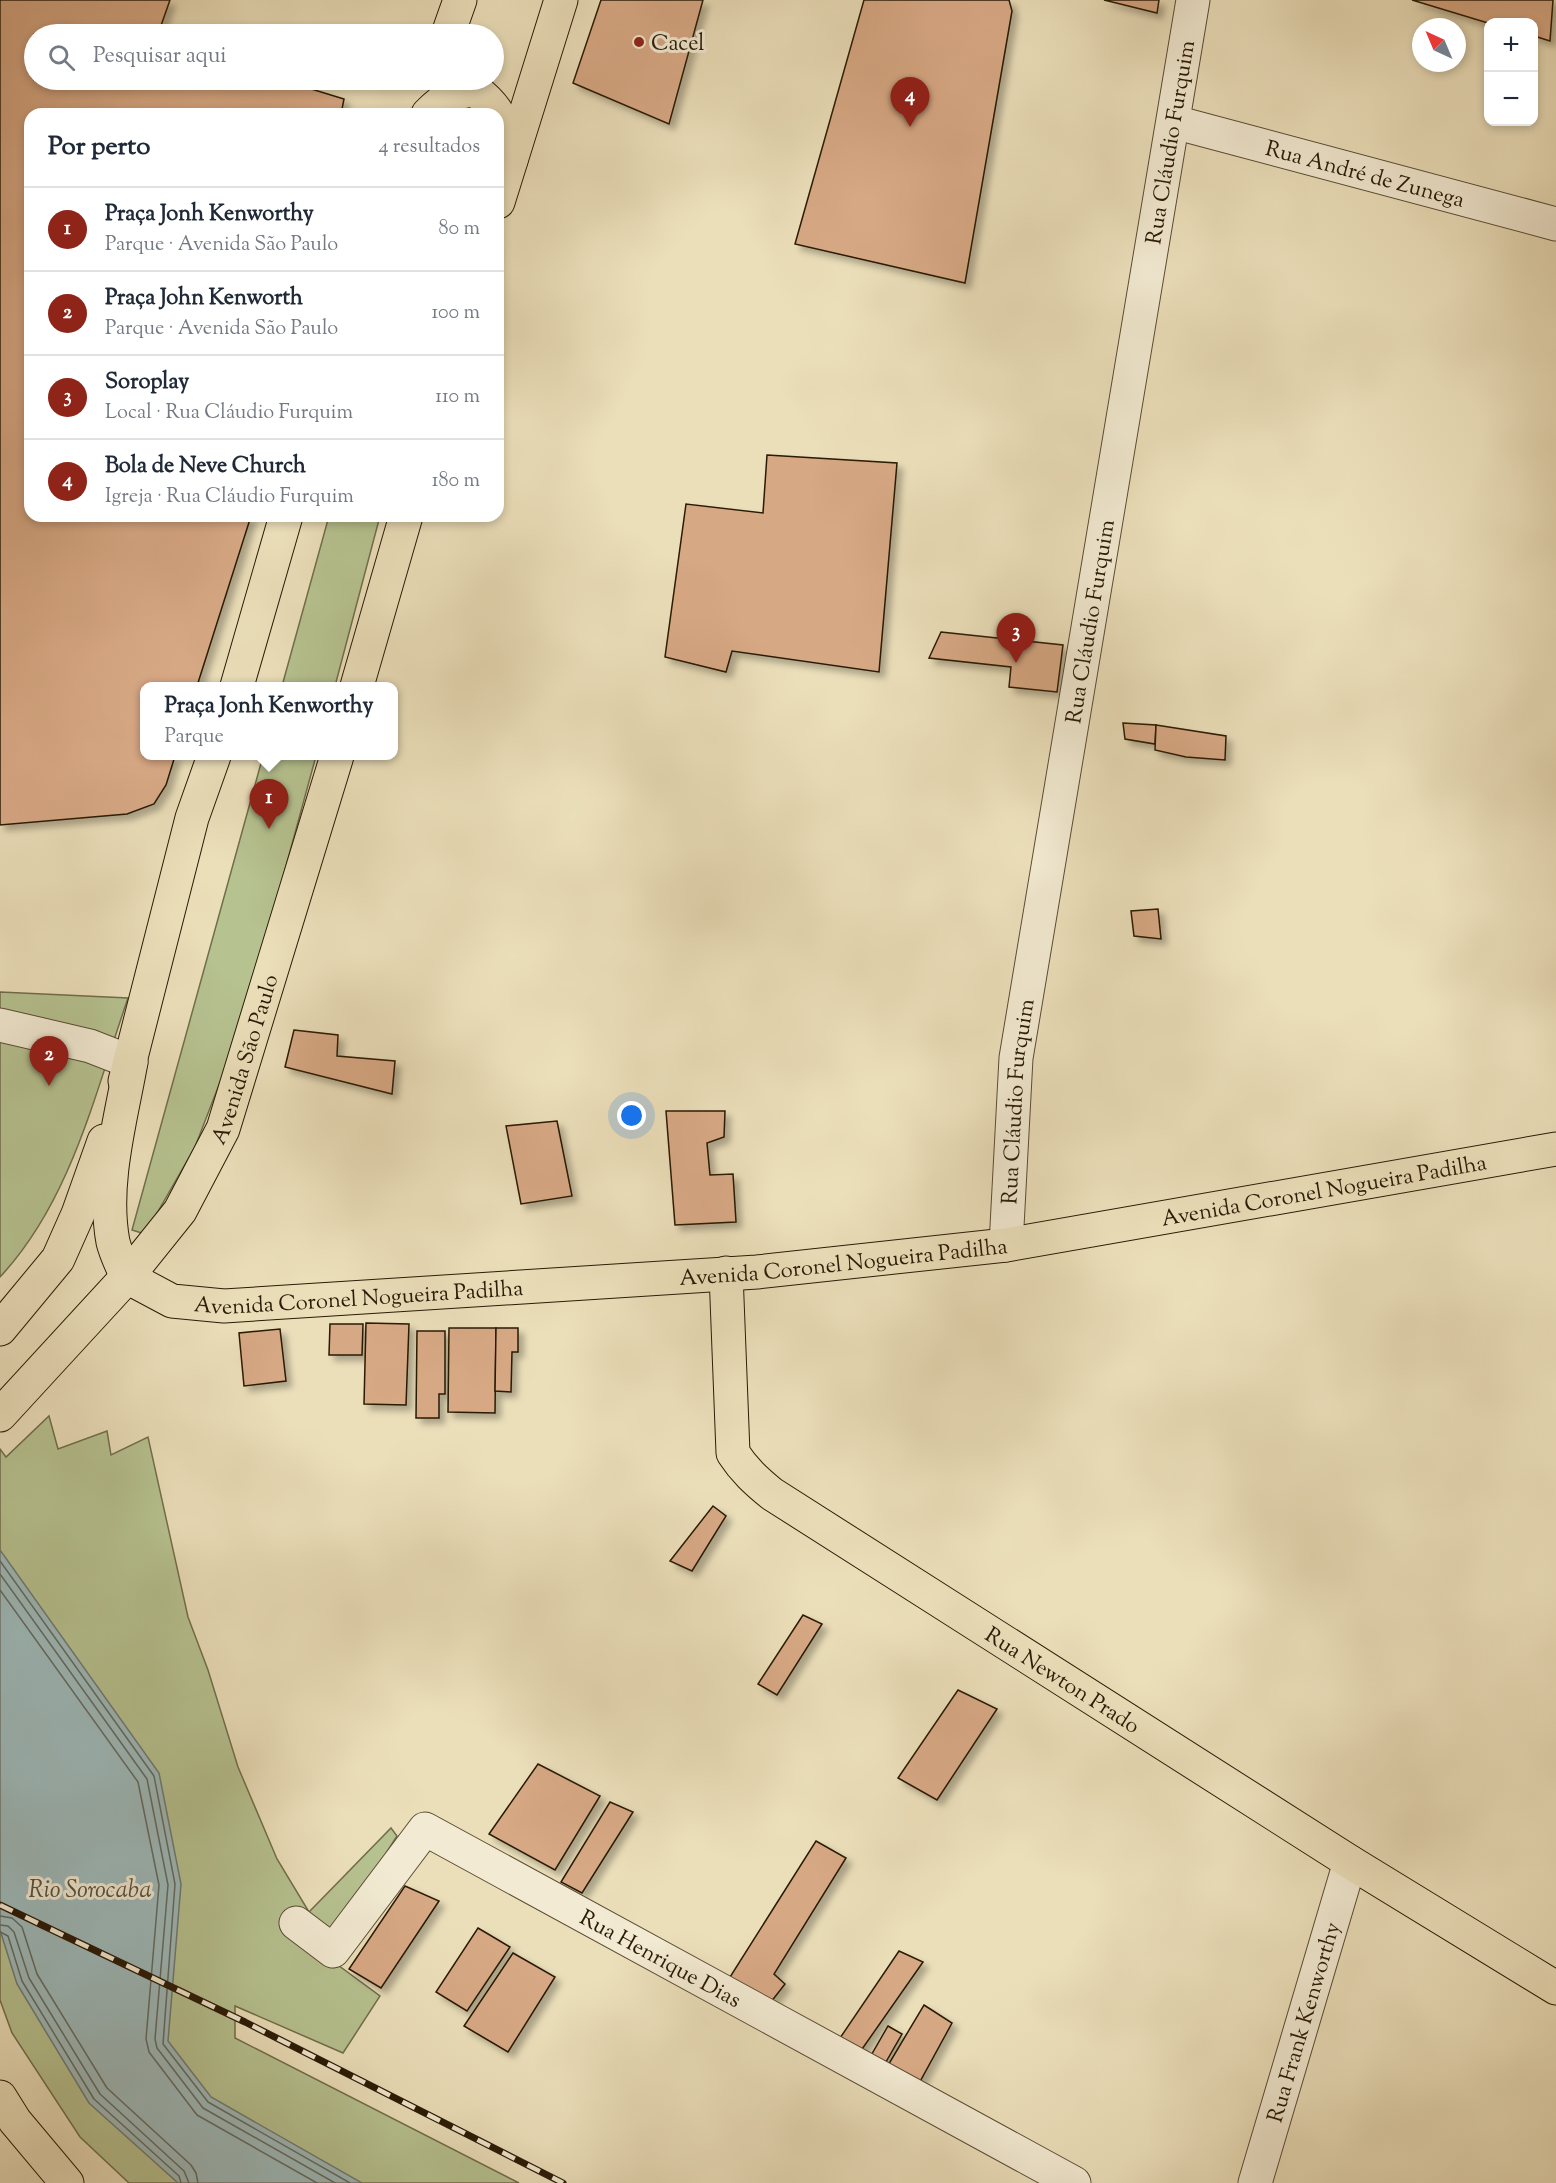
<!DOCTYPE html>
<html lang="pt">
<meta charset="utf-8">
<style>
body{margin:0;font-family:"Sorts Mill Goudy",serif;background:#f6f6f7;color:#1f2937}
.controls{position:absolute;right:18px;top:18px;display:grid;overflow:hidden;border-radius:12px;box-shadow:0 3px 9px #0003}
.controls button{width:54px;height:54px;display:grid;place-items:center;padding:0;border:0;border-bottom:2px solid #e0e1e3;background:#fff;color:#1f2937;font:30px sans-serif}
.compass{position:absolute;left:1412px;top:18px;width:54px;height:54px;border-radius:50%;background:#fff;box-shadow:0 3px 9px #0003;rotate:316deg}
.you{position:absolute;left:632px;top:1116px;width:21px;height:21px;margin:-15px;border:4px solid #fff;border-radius:50%;background:#1a73e8;box-shadow:0 0 0 9px #1a73e833}
.badge{display:grid;place-items:center;width:39px;height:39px;border-radius:50%;background:#8f2418;color:#fff;font-size:20px;font-weight:700}
.pin{position:absolute;translate:-50% -50px;filter:drop-shadow(0 2px 3px #0008)}
.pin::after{content:'';position:absolute;top:32px;width:21px;height:18px;background:inherit;clip-path:polygon(0 0,100% 0,50% 100%)}
.popup{position:absolute;left:140px;top:682px;width:258px;height:78px;box-sizing:border-box;display:grid;place-content:center;border-radius:12px;background:#fff;filter:drop-shadow(0 2px 4px #0005);font-size:20px;white-space:nowrap;color:#747a83}
.popup b{font-size:22px;color:#1f2937}
.popup::after{content:'';position:absolute;left:50%;top:100%;margin-left:-12px;border:12px solid transparent;border-top-color:#fff}
.list{margin:0;padding:0;list-style:none}
h2{display:flex;justify-content:space-between;align-items:center;height:78px;margin:0;padding:0 24px;font-size:26px}
h2 small{font-size:20px;font-weight:400;color:#747a83}
.list li{display:grid;grid-template-columns:39px 1fr auto;gap:18px;align-items:center;box-sizing:border-box;height:84px;padding:0 24px;border-top:2px solid #e0e1e3}
.list b{display:block;font-size:22px;white-space:nowrap}
.list p{margin:0;font-size:20px;white-space:nowrap;color:#747a83}
.list em{font-size:20px;font-style:normal;color:#747a83}
.icon{flex:none;width:33px;height:33px;fill:none;stroke:currentColor;stroke-width:2;stroke-linecap:round;stroke-linejoin:round}
.map{position:relative;flex:none;width:1556px;height:2183px;overflow:hidden}
.search{position:absolute;background:#fff;box-shadow:0 3px 9px #0003;left:24px;top:24px;width:480px;height:66px;display:flex;align-items:center;gap:15px;box-sizing:border-box;padding:0 21px;border-radius:33px;color:#747a83;font-size:22px}
.panel{position:absolute;background:#fff;box-shadow:0 3px 9px #0003;left:24px;top:108px;width:480px;height:414px;border-radius:18px}
.map>svg:first-child{display:block}
</style>
<div class="map">
<svg width="1556" height="2183" viewBox="0 0 1556 2183">
<defs>
<filter id="shadow"><feDropShadow dx="5.5" dy="5.5" stdDeviation="3" flood-color="#0004"/></filter>
</defs>
<rect width="100%" height="100%" fill="#ebdfba"/>
<filter id="stains"><feTurbulence type="fractalNoise" baseFrequency=".00333" numOctaves="4"/><feColorMatrix values="0 0 0 0 .2 0 0 0 0 .09 0 0 0 0 .02 0 0 0 .5 -.17"/></filter>
<radialGradient id="worn" r=".72"><stop offset=".6" stop-color="#630" stop-opacity="0"/><stop offset="1" stop-color="#630" stop-opacity=".3"/></radialGradient>
<g fill="#b6c290" stroke="#706e4b" stroke-width="1.5">
<polygon points="329,516 380,516 335,686 282,686"/>
<polygon points="263,756 316,756 244,1020 195,1147 145,1234 132,1230"/>
<path d="M 0,992 L 128,998 C 95,1093 71,1201 0,1277 Z"/>
<polygon points="49,1416 58,1449 107,1431 111,1455 148,1437 188,1617 208,1670 238,1767 277,1859 309,1912 391,1828 397,1836 335,1934 286,1927 380,1996 343,2053 235,2006 235,2038 519,2183 129,2183 80,2137 12,2033 0,2000 0,1449 6,1457"/>
</g>
<polygon fill="#9dbabb" stroke="#6f7a73" stroke-width="1.5" points="0,1550 159,1773 181,1884 168,2041 211,2097 362,2183 178,2183 89,2103 17,1984 0,1930"/>
<g fill="none" stroke-linecap="round" stroke-linejoin="round">
<g stroke="#636a60" stroke-width="1.5">
<polyline points="0,1561 154,1776 175,1884 163,2044 208,2102 350,2183"/>
<polyline points="0,1574 147,1779 168,1885 155,2039 157,2048 203,2108 335,2183"/>
<polyline points="0,1590 138,1782 159,1885 146,2039 149,2052 197,2115 317,2183"/>
<polyline points="0,1916 12,1918 22,1927 37,1974 107,2088 191,2165 196,2173 198,2183"/>
<polyline points="0,1925 8,1926 14,1932 29,1978 100,2094 184,2171 189,2183"/>
<polyline points="0,1932 8,1936 22,1981 94,2099 179,2176 181,2183"/>
</g>
</g>
<g fill="#d7a884" stroke="#291a06" stroke-width="1.5" filter="url(#shadow)">
<polygon points="0,0 170,0 158,34 34,34 34,80 282,80 344,99 341,114 30,114 30,516 251,516 197,686 144,686 144,756 175,756 166,785 154,804 127,814 0,825"/>
<polygon points="601,0 703,0 669,124 573,83"/>
<polygon points="864,0 1009,0 1012,11 965,283 795,244"/>
<polygon points="1104,0 1159,0 1157,13"/>
<polygon points="1412,0 1553,0 1550,41 1534,36 1534,22 1488,23"/>
<polygon points="767,455 897,463 879,672 732,651 726,672 665,657 686,504 763,513"/>
<polygon points="941,632 1063,645 1057,692 1009,687 1011,667 929,658"/>
<polygon points="1123,723 1156,725 1155,744 1125,739"/>
<polygon points="1156,725 1226,736 1225,760 1186,757 1155,750"/>
<polygon points="1158,909 1161,939 1134,936 1131,911"/>
<polygon points="294,1030 338,1035 337,1056 395,1061 392,1094 285,1067"/>
<polygon points="666,1111 725,1111 724,1137 707,1143 710,1175 733,1174 736,1222 675,1225"/>
<polygon points="557,1121 572,1196 521,1204 506,1126"/>
<polygon points="366,1323 409,1324 406,1405 364,1404"/>
<polygon points="330,1324 363,1324 362,1355 329,1355"/>
<polygon points="449,1328 496,1328 495,1413 448,1412"/>
<polygon points="496,1328 518,1328 518,1352 512,1352 511,1392 495,1391"/>
<polygon points="280,1329 286,1381 244,1386 239,1333"/>
<polygon points="417,1331 445,1331 445,1394 439,1394 439,1418 416,1418"/>
<polygon points="713,1506 726,1516 692,1571 670,1561"/>
<polygon points="803,1615 822,1624 777,1695 758,1684"/>
<polygon points="958,1690 997,1709 937,1800 898,1778"/>
<polygon points="538,1764 600,1796 555,1870 489,1834"/>
<polygon points="610,1802 633,1812 582,1893 561,1882"/>
<polygon points="816,1841 846,1858 774,1974 785,1984 767,2007 725,1985"/>
<polygon points="405,1886 439,1901 381,1988 349,1969"/>
<polygon points="478,1928 510,1947 467,2011 436,1992"/>
<polygon points="899,1951 923,1962 860,2052 838,2041"/>
<polygon points="513,1953 555,1977 508,2052 464,2026"/>
<polygon points="924,2005 952,2023 917,2087 884,2072"/>
<polygon points="888,2026 902,2034 883,2067 869,2059"/>
</g>
<g fill="none" stroke-linecap="round" stroke-linejoin="round">
<g stroke="#5a4b33" stroke-width="35">
<g id="minor">
<path id="s1" d="M 1174,122 L 1556,224"/>
<polyline points="0,1025 90,1046 131,1062"/>
<path id="s2" d="M 1006,1245 L 1016,1058 L 1193,0"/>
<path id="s3" d="M 296,1923 L 333,1951 L 425,1829 L 1074,2183"/>
<path id="s4" d="M 1255,2183 L 1350,1862"/>
</g>
</g>
<g stroke="#291a06" stroke-width="35">
<g id="major">
<polyline points="448,34 460,0"/>
<path d="M 428,114 C 443,99 454,91 475,90 C 503,111 505,127 511,160"/>
<polyline points="498,202 561,0"/>
<polyline points="237,686 286,516"/>
<polyline points="357,686 406,516"/>
<path id="s5" d="M 131,1062 C 121,1119 102,1184 113,1242 C 116,1254 122,1266 127,1277 L 172,1301 L 224,1306 L 757,1272 L 1006,1245 L 1556,1149"/>
<polyline points="125,1081 192,818 214,756"/>
<path id="s6" d="M 726,1273 L 733,1453 C 744,1470 756,1481 772,1494 L 1350,1862 L 1556,1988"/>
<polyline points="0,1329 58,1259 78,1214 104,1141"/>
<path id="s7" d="M 0,1415 L 127,1277 L 180,1211 L 223,1129 L 337,756"/>
</g>
</g>
<g stroke="#291a06" stroke-width="35">
<polyline id="highway" points="0,2097 15,2121 67,2183"/>
</g>
<use href="#minor" stroke="#f2ead2" stroke-width="33"/>
<use href="#major" stroke="#ebdfba" stroke-width="33"/>
<use href="#highway" stroke="#ebdfba" stroke-width="33"/>
<g stroke="#291a06" stroke-width="7">
<polyline id="rail" points="0,1905 245,2022 563,2183"/>
</g>
<use href="#rail" stroke="#f2ead2" stroke-width="4.5" stroke-dasharray="14" stroke-linecap="butt"/>
</g>
<circle fill="#8f2418" stroke="#f2ead2" stroke-width="2" cx="639" cy="42" r="6"/>
<g text-anchor="middle" stroke-width="6" stroke-linejoin="round" paint-order="stroke">
<g font-size="22" fill="#291a06" stroke="#f2ead2" text-anchor="start">
<text x="651" y="50">Cacel</text>
</g>
<g font-size="22" fill="#291a06" stroke="#f2ead2">
<text dy="8" stroke="none"><textPath href="#s2" startOffset="1116">Rua Cláudio Furquim</textPath></text>
<text dy="8" stroke="none"><textPath href="#s1" startOffset="198">Rua André de Zunega</textPath></text>
<text dy="8" stroke="none"><textPath href="#s2" startOffset="630">Rua Cláudio Furquim</textPath></text>
<text dy="8" stroke="none"><textPath href="#s7" startOffset="438">Avenida São Paulo</textPath></text>
<text dy="8" stroke="none"><textPath href="#s2" startOffset="144">Rua Cláudio Furquim</textPath></text>
<text dy="8" stroke="none"><textPath href="#s5" startOffset="1430">Avenida Coronel Nogueira Padilha</textPath></text>
<text dy="8" stroke="none"><textPath href="#s5" startOffset="944">Avenida Coronel Nogueira Padilha</textPath></text>
<text dy="8" stroke="none"><textPath href="#s5" startOffset="458">Avenida Coronel Nogueira Padilha</textPath></text>
<text dy="8" stroke="none"><textPath href="#s6" startOffset="582">Rua Newton Prado</textPath></text>
<text dy="8" stroke="none"><textPath href="#s3" startOffset="468">Rua Henrique Dias</textPath></text>
<text dy="8" stroke="none"><textPath href="#s4" startOffset="168">Rua Frank Kenworthy</textPath></text>
</g>
<g font-size="24" font-style="italic" fill="#525245" stroke="#f2ead2">
<text x="90" y="1897">Rio Sorocaba</text>
</g>
</g>
<rect width="100%" height="100%" filter="url(#stains)"/>
<rect width="100%" height="100%" fill="url(#worn)"/>
</svg>
<div class="controls">
<button>+</button>
<button>−</button>
</div>
<svg class="compass" viewBox="-18 -18 36 36"><path d="M0-13l5 13h-10z" fill="#e53935"/><path d="M0 13l5-13h-10z" fill="#747a83"/></svg>
<div class="you"></div>
<div class="pin badge" style="left:269px;top:829px">1</div>
<div class="popup"><b>Praça Jonh Kenworthy</b>Parque</div>
<div class="pin badge" style="left:49px;top:1086px">2</div>
<div class="pin badge" style="left:1016px;top:663px">3</div>
<div class="pin badge" style="left:910px;top:127px">4</div>
<div class="search"><svg class="icon" aria-label="search" viewBox="0 0 24 24"><circle cx="10" cy="10" r="6"/><path d="M15 15l6 6"/></svg>Pesquisar aqui</div>
<section class="panel">
<h2>Por perto<small>4 resultados</small></h2>
<ul class="list">
<li><span class="badge">1</span><div><b>Praça Jonh Kenworthy</b><p>Parque · Avenida São Paulo</p></div><em>80 m</em></li>
<li><span class="badge">2</span><div><b>Praça John Kenworth</b><p>Parque · Avenida São Paulo</p></div><em>100 m</em></li>
<li><span class="badge">3</span><div><b>Soroplay</b><p>Local · Rua Cláudio Furquim</p></div><em>110 m</em></li>
<li><span class="badge">4</span><div><b>Bola de Neve Church</b><p>Igreja · Rua Cláudio Furquim</p></div><em>180 m</em></li>
</ul>
</section>
</div>
